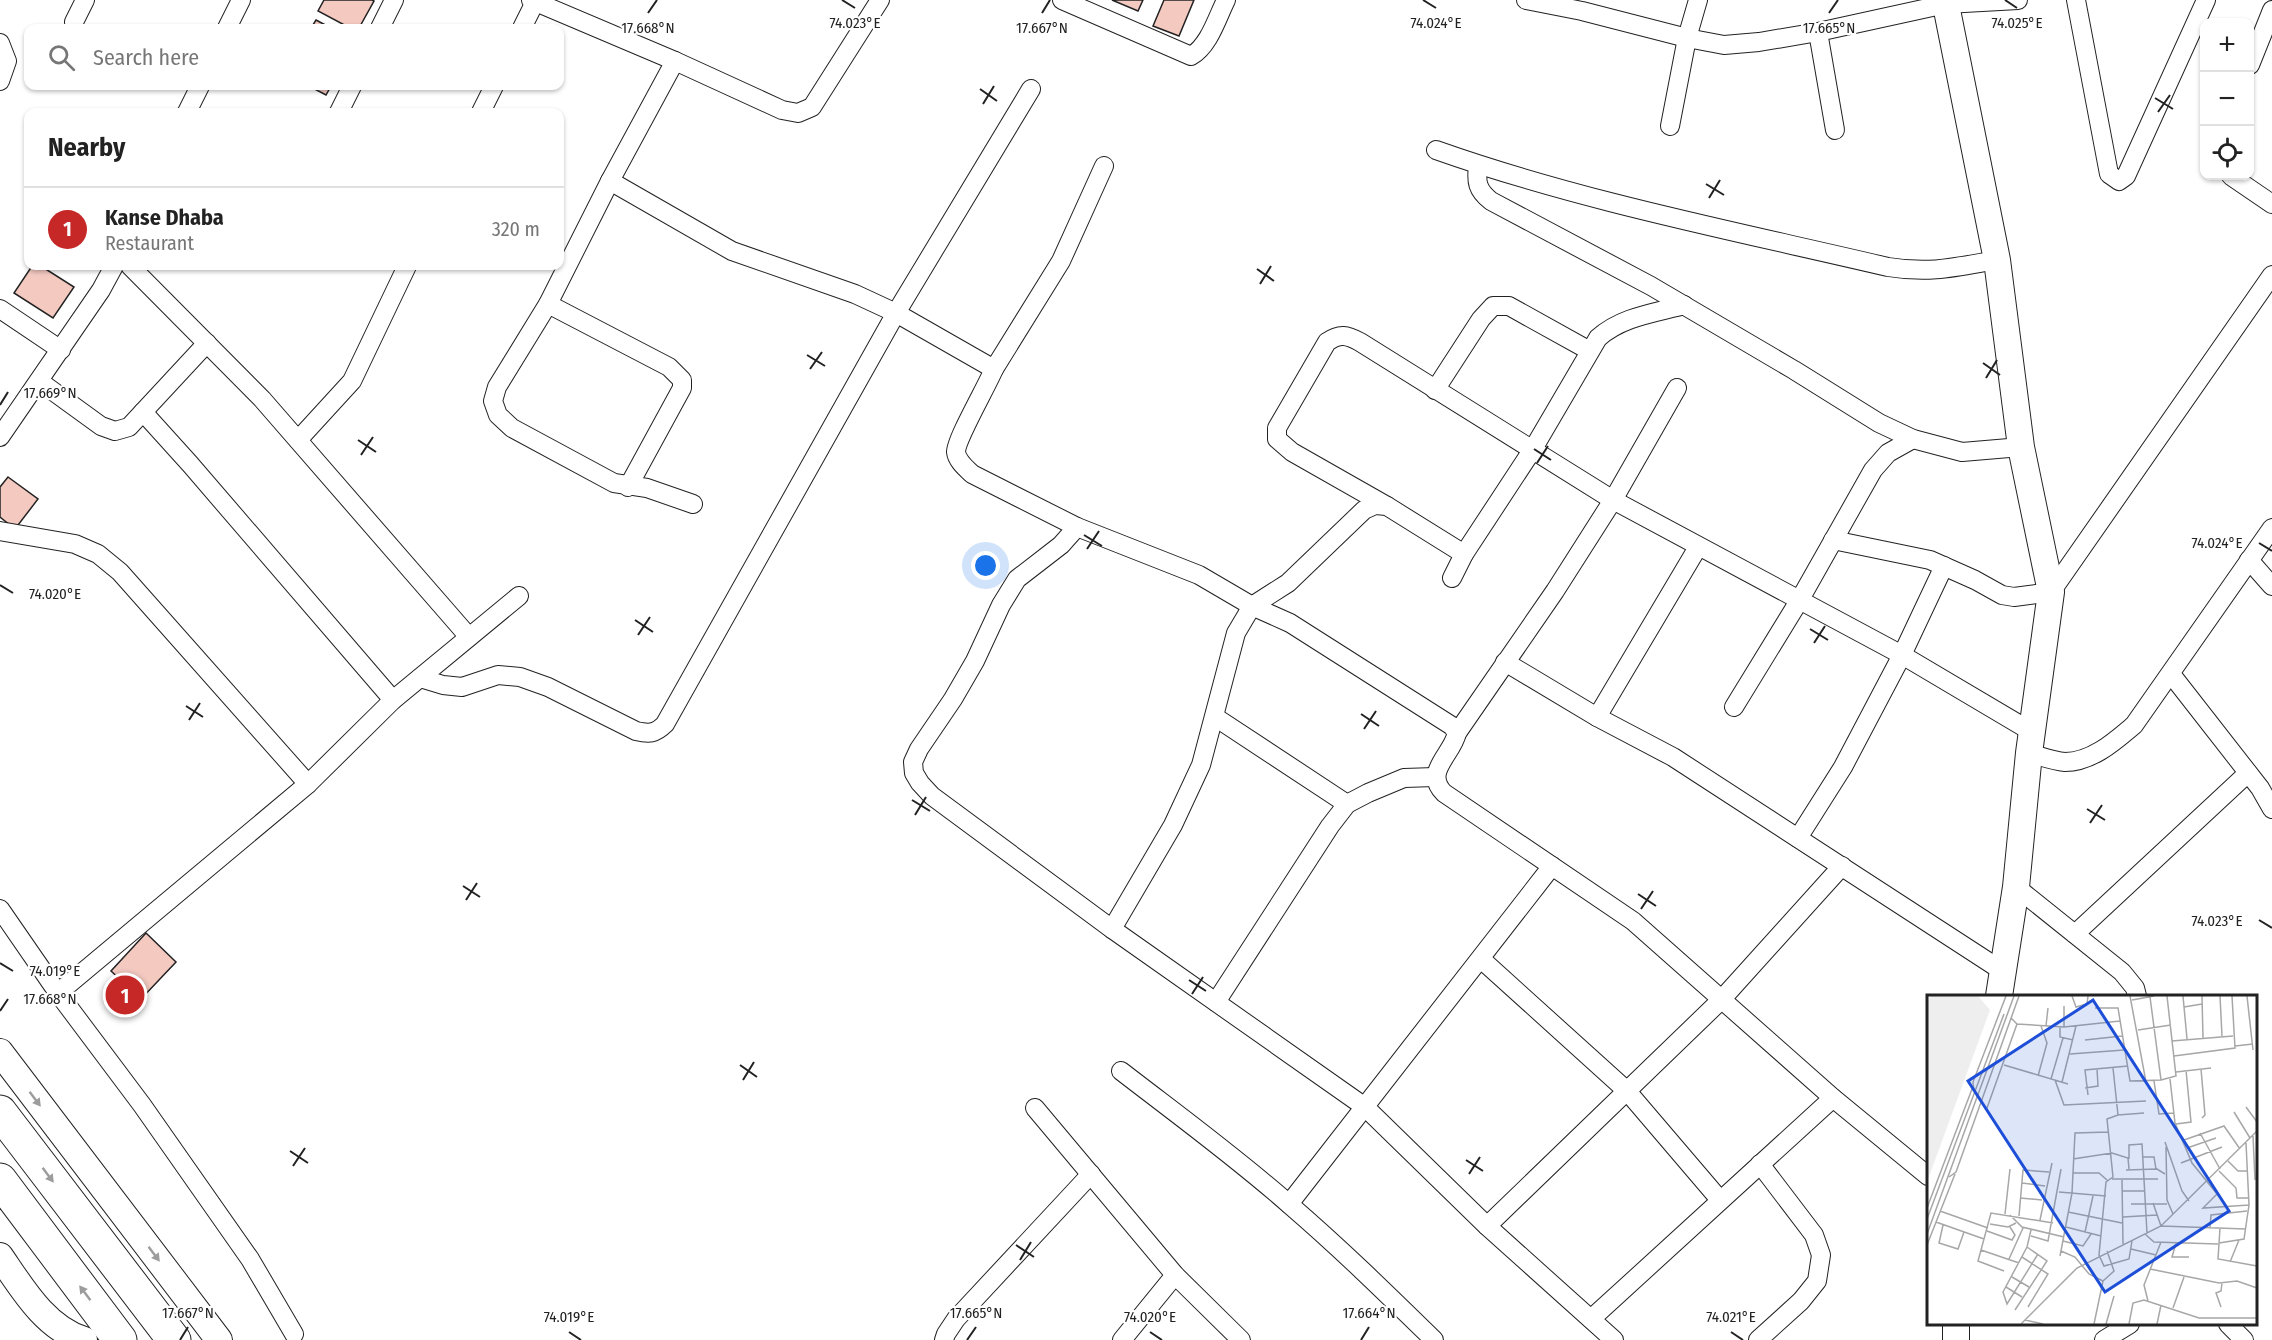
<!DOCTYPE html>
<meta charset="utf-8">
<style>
body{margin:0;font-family:"Fira Sans Condensed",sans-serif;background:#f2f2f2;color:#222}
.controls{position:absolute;right:18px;top:18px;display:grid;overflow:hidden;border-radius:12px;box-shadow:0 2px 4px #0004}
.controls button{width:54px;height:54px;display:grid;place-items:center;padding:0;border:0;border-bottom:2px solid #e0e0e0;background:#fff;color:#222;font:30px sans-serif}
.you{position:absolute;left:986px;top:566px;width:21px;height:21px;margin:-15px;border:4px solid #fff;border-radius:50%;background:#1a73e8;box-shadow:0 0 0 9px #1a73e833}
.badge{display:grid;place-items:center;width:39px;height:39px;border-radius:50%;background:#c62828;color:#fff;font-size:20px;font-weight:700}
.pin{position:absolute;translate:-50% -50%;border:3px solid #fff;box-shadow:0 2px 6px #0006}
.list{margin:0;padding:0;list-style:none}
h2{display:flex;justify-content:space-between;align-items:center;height:78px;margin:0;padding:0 24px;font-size:26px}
h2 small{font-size:20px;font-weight:400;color:#767676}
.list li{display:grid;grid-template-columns:39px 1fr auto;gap:18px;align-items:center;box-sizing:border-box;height:84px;padding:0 24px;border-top:2px solid #e0e0e0}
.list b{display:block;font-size:22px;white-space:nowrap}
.list p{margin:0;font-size:20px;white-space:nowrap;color:#767676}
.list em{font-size:20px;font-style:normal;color:#767676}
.icon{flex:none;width:33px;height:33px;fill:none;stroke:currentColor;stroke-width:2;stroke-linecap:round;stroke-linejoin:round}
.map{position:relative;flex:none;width:2272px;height:1340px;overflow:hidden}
.search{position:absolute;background:#fff;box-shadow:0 2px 4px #0004;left:24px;top:24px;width:540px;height:66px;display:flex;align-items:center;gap:15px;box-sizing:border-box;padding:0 21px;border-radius:12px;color:#767676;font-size:22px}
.panel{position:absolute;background:#fff;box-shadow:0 2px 4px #0004;left:24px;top:108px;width:540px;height:162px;border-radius:12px}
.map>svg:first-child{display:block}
</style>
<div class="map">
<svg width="2272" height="1340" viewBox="0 0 2272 1340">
<rect width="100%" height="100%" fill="#fff"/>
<g fill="#f3c9c0" stroke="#222" stroke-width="1.5">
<polygon points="324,0 372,0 374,1 359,28 350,28 318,11"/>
<polygon points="1112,0 1143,0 1138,11"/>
<polygon points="1164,0 1194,0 1179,36 1153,26"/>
<polygon points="316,20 331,28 311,28"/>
<polygon points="309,86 331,86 326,95"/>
<polygon points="32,266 41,266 74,287 53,318 14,293"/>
<polygon points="8,477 38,499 15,529 0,517 0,487"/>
<polygon points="146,933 176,962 141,999 111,971"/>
</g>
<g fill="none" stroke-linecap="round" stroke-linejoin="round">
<g stroke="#222" stroke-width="20">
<g id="street">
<polyline points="531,0 675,61 782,110 798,113 812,107 880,0"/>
<path d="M 1062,0 L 1191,56 C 1209,46 1217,18 1226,0"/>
<polyline points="1526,0 1582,11 1687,38 1724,45 1759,42 1818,32 1946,4 2018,0"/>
<polyline points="2076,0 2109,174 2119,181 2126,176 2206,0"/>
<polyline points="74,22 85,0"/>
<polyline points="227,28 241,0"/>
<polyline points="380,28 394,0"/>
<polyline points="522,28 535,2"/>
<polyline points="1818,32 1835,130"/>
<polyline points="0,43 7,61 0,81"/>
<polyline points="675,61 610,181 548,304 497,387 493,401 498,415 512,428 614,483 647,488 693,504"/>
<polyline points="2250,65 2272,10"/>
<polyline points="187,112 200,86"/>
<polyline points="339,112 352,86"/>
<polyline points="481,112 494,86"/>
<polyline points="1670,126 1687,38 1698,0"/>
<path d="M 1436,150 C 1580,201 1739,232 1888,267 C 1931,274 1956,267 1997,260"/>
<path d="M 1478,165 C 1476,182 1477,190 1491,201 L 1651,286 L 1794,370 L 1879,423 L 1913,439 L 1962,452 L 2021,447"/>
<polyline points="2231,176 2272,204"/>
<polyline points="610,181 732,251 855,294 896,313 994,369 1061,261 1104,166"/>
<polyline points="130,266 262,399 469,637"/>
<polyline points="548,304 669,367 682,380 682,388 628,487"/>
<polyline points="0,309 61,350"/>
<path d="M 994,369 C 987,386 956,439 956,452 C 957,461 966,468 972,474 L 1077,527 L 1199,575 L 1252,606 L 1290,623 L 1452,726 L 1457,733 C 1452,755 1423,772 1444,793 L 1633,921 L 1833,1098 L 1928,1176"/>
<polyline points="39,381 101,426 115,431 129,427 207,343"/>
<polyline points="1435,390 1481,319 1493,306 1509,306 1590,351"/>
<polyline points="143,412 190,464 393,700"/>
<polyline points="0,437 101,290 114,266"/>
<polyline points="298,440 352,381 407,266"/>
<path d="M 1387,506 L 1292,452 L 1277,439 L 1277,428 L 1327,342 C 1340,333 1347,335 1360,342 L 1613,500 L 1902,655 L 2032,732"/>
<polyline points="1077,527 1061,545 1017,579 1001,605 975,661 953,699 919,749 913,762 914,773 920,783 932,796 1112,929 1365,1107 1487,1226 1614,1340"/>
<polyline points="0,531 75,544 98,554 120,572 308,784"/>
<polyline points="1833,540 1930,560 1975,580 2002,595 2014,597 2051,592 2272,275"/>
<polyline points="2249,560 2272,586"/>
<path d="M 1452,578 L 1464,554 L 1533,449 L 1598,338 C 1621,317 1654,313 1684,305"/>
<polyline points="1505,662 1597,717 1673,757 2004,972"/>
<polyline points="2171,674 2260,788 2272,809"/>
<path d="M 420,678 L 443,685 L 462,687 L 498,675 L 520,677 L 548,687 L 636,731 C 649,734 655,734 665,724 L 896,313 L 1031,89"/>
<polyline points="1734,707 1799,601 1873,470 1888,453 1913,439"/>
<polyline points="1215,717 1347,804"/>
<polyline points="1597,717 1698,547"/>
<polyline points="1457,733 1555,591 1613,500 1677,388"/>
<path d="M 2029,753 C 2040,756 2053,761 2065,762 C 2092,762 2115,741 2134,725 L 2272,528"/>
<polyline points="1798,838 1843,767 1902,655 1944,566"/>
<polyline points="2016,887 2122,972 2135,988 2137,996"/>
<polyline points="0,909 58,993 142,1105 250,1259 294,1334"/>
<polyline points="1112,929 1173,825 1201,765 1236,633 1252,606 1288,583 1364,510 1375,505 1387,506 1464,554"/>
<polyline points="2075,934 2248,773"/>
<polyline points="1481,959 1627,1091 1720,1200"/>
<polyline points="58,993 308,784 393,700 519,596"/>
<polyline points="1216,1002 1330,826 1347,804 1368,793 1404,778 1435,777"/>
<path d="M 1121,1071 C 1178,1115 1237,1158 1290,1205 C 1340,1248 1387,1294 1434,1340"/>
<polyline points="1035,1108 1175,1275 1241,1340"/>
<polyline points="1289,1204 1552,866"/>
<polyline points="1487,1226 1721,1000 1842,866"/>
<polyline points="1591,1319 1833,1098"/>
<polyline points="2228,1324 2244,1340"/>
<polyline points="944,1340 946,1334 956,1319 1091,1174"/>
<polyline points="1122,1340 1175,1275"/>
<polyline points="1758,1340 1801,1301 1817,1281 1821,1255 1814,1235 1760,1164"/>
<polyline points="2104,1340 2130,1324"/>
</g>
</g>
<g stroke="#222" stroke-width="28">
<g id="secondary">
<polyline points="1945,0 1997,260 2021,447 2051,592 2029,753 2016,887 1999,996"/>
<polyline points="0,1052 219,1340"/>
<path d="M 0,1256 C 22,1288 45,1328 84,1340"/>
<polyline points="1956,1324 1956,1340"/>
</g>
</g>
<g stroke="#222" stroke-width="35">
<g id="highway">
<polyline points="0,1112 174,1340"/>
<polyline points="0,1180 120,1340"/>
</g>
</g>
<use href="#street" stroke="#fff" stroke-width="18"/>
<use href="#secondary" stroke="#fff" stroke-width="26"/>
<use href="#highway" stroke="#fff" stroke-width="33"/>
</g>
<defs><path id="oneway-solid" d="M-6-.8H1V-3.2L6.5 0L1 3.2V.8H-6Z" transform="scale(1.5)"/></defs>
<g fill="#9c9c9c">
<use href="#oneway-solid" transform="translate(35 1099) rotate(53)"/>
<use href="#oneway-solid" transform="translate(48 1175) rotate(53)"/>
<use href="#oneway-solid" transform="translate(154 1254) rotate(53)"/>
<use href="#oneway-solid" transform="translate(85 1293) rotate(-127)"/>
</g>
<path fill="none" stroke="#222" stroke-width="2" d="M 842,0 L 855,8M 1423,0 L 1436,8M 2005,0 L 2017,8M 648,13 L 657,0M 1042,13 L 1050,0M 1829,13 L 1838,0M 980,89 L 997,101M 2155,98 L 2173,109M 983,104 L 994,86M 2158,112 L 2170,95M 1706,184 L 1724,195M 1709,198 L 1720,180M 1257,269 L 1274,281M 1260,284 L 1271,266M 807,355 L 825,366M 1983,363 L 2000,375M 810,369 L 822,352M 1986,378 L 1997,360M 0,405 L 8,392M 358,440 L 376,452M 1534,449 L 1551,460M 361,455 L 373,437M 1537,463 L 1548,446M 1084,535 L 1102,546M 2259,543 L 2272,551M 1087,549 L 1099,531M 0,585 L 13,593M 635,620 L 653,632M 1810,629 L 1828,640M 638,635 L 650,617M 1814,643 L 1825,626M 186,706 L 203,717M 1361,714 L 1379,726M 189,720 L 200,703M 1364,729 L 1376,711M 912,800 L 930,811M 2087,809 L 2105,820M 915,815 L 926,797M 2090,823 L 2102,805M 463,886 L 480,897M 1638,894 L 1656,906M 466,900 L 477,883M 1641,909 L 1653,891M 2259,920 L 2272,928M 0,963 L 13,971M 1189,980 L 1206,991M 1192,994 L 1203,977M 0,1011 L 8,999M 740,1065 L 757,1077M 743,1080 L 754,1062M 290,1151 L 308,1163M 1466,1160 L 1483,1171M 293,1166 L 305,1148M 1469,1174 L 1480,1157M 1016,1245 L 1034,1257M 1020,1260 L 1031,1242M 569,1332 L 581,1340M 1150,1332 L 1162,1340M 1731,1332 L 1743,1340M 180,1340 L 188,1327M 967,1340 L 976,1327M 1361,1340 L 1369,1327"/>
<g transform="translate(1927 995)">
<rect width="330" height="330" fill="#fff"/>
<path d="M 4,1 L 51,1 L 63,15 L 0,187 L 0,7 Z" fill="#eee"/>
<path fill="none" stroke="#a7a7a7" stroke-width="1.5" d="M 145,1 L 149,12 L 160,9 L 161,1M 203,1 L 219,87M 256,1 L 260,44M 275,1 L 276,43M 293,1 L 295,41M 320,1 L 326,55M 205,5 L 227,1M 257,12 L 275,9M 168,13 L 191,13 L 203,86 L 234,85 L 223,2M 84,23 L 90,29 L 137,32 L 193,26M 119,31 L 121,13M 133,32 L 133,42 L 146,45M 137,32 L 137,11M 211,35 L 244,30M 158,45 L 195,41M 245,46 L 306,41M 308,51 L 326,49M 143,59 L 197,55M 247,61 L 308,53 L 305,1M 77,70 L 141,89M 186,73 L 191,120 L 217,118M 274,74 L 278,120 L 275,123M 249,77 L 284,73M 111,81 L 120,48 L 114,31M 124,84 L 136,43M 243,84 L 248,128 L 265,168 L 299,210M 128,85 L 137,110 L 219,106M 234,85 L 249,81 L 240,1M 227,86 L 232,119 L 247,118M 135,87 L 149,31M 158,93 L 171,91 L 170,74M 47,96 L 46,87 L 79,1M 161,100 L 158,75 L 201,71M 319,112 L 330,127M 60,113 L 90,29M 307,117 L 323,143M 191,120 L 180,124 L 186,182 L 179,187 L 172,260 L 177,271 L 202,264 L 205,246M 249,129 L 264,127 L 259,75M 273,138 L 293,174M 326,141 L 328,185M 257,145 L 297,131 L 313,154M 238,147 L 255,196 L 262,206M 239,152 L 240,205 L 246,219M 260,153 L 289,143M 216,162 L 227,162 L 229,174M 146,164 L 185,158 L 201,163 L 202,174M 202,164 L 202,150 L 215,149 L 220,238M 301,166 L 311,176 L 321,176M 254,168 L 295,152M 199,175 L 230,174 L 238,179M 292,176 L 309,193 L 310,203 L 322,203M 146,178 L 172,178 L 180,185M 22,182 L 29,177 L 92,1M 185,184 L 231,184M 195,185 L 196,249M 95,188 L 118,191M 195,196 L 217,196M 132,197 L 179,201M 291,198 L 276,213 L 322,210M 93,203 L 115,205M 226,208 L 234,231 L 319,234M 204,209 L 240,209M 0,213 L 45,94M 13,216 L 61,233M 141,217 L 195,228M 78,219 L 83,174M 83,220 L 95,232 L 137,242M 92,221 L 96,175 L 122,177M 196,222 L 230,220M 0,224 L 77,19M 113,225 L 125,168M 9,227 L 57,244M 63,229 L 81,232 L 89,228M 16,230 L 12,248 L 31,254 L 37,237M 139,232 L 174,241M 283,233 L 284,220 L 320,216M 293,233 L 291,264 L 330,271M 104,235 L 100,252 L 76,297 L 80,309 L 111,259M 60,236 L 85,245 L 88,240 L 83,232M 158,237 L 166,201M 0,239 L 87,1M 218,239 L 227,247 L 291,249M 104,241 L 121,246 L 134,174M 136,246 L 156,251 L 164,239M 249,248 L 245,262 L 262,262M 292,248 L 317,244 L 322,210 L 319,148M 0,250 L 28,179M 204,254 L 229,260M 54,255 L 92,268M 134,256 L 148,262 L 162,279 L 176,286 L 167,329M 133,261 L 145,198 L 148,138 L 182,137M 95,262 L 121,279 L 101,312M 82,264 L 96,233M 303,267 L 312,245M 223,274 L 292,288 L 310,286 L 330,293M 77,276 L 51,266 L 64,218 L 126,228M 85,282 L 102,292M 176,286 L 187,276 L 180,256M 79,292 L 95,302M 221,306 L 217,290 L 234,247M 294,312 L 289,298 L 294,296 L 295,288M 246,313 L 257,282M 88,315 L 120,266 L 100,252M 98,325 L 116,329M 94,329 L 150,273 L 234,231 L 330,136M 179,329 L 187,301M 202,329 L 206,308 L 217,305 L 272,323 L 330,323M 230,329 L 234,310"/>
<path fill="#1d4ed8" fill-opacity="0.15" stroke="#1d4ed8" stroke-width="3" d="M 166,5 L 302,216 L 178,297 L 41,86 Z"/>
<rect width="330" height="330" fill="none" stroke="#222" stroke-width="3"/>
</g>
<g font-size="15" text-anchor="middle" fill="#222" stroke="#fff" stroke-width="4.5" stroke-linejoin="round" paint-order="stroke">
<text x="1436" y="28">74.024°E</text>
<text x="855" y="28">74.023°E</text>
<text x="2017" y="28">74.025°E</text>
<text x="648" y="33">17.668°N</text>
<text x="1042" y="33">17.667°N</text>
<text x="1829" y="33">17.665°N</text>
<text x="50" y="398">17.669°N</text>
<text x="2217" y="548">74.024°E</text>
<text x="55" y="599">74.020°E</text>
<text x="2217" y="926">74.023°E</text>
<text x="55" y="976">74.019°E</text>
<text x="50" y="1004">17.668°N</text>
<text x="188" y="1318">17.667°N</text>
<text x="976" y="1318">17.665°N</text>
<text x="1369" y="1318">17.664°N</text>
<text x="569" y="1322">74.019°E</text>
<text x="1150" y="1322">74.020°E</text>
<text x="1731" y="1322">74.021°E</text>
</g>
</svg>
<div class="controls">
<button>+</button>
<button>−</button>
<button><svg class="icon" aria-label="locate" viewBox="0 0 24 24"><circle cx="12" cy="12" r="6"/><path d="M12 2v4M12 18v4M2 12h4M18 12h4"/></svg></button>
</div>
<div class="you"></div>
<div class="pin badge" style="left:125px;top:995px">1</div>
<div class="search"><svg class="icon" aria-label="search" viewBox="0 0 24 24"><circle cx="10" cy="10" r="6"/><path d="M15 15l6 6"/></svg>Search here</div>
<section class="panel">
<h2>Nearby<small></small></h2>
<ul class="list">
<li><span class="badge">1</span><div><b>Kanse Dhaba</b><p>Restaurant</p></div><em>320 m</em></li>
</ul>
</section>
</div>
